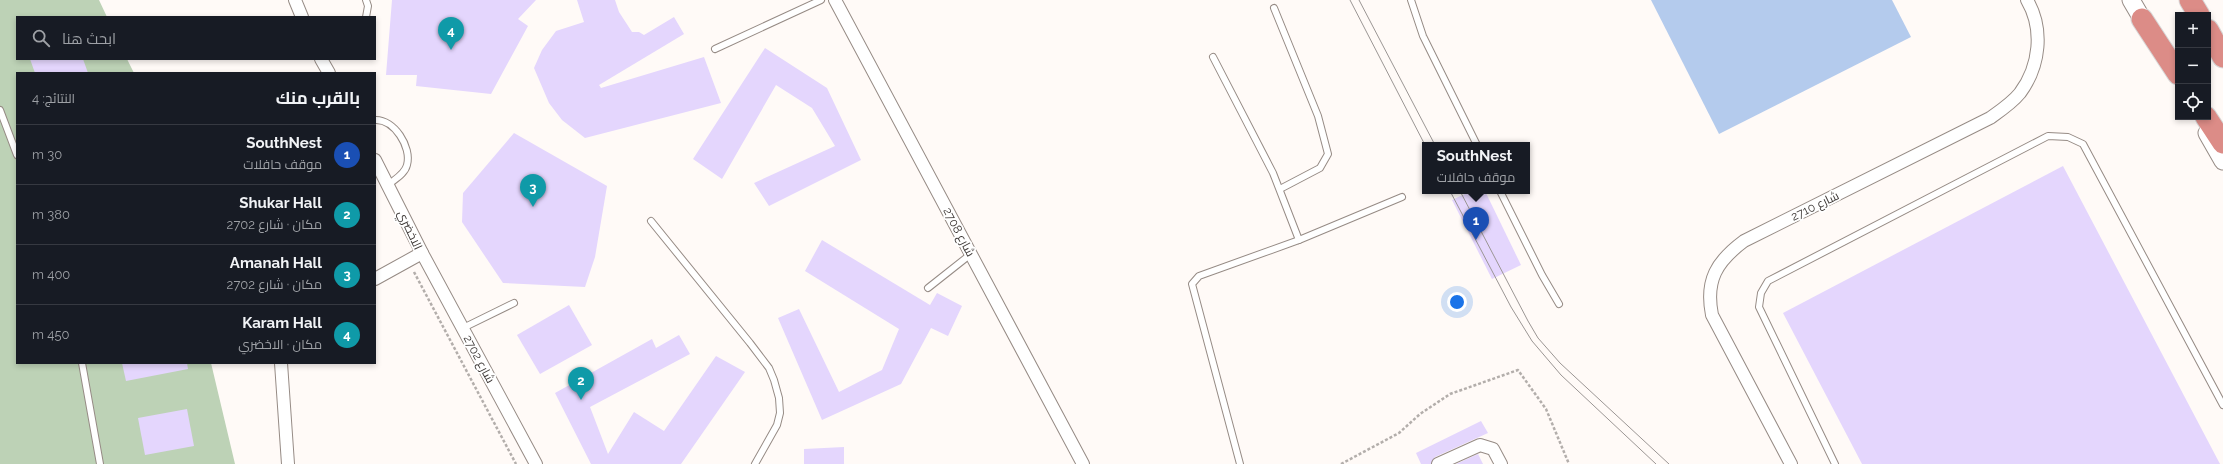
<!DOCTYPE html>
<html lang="ar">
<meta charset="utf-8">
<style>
body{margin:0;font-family:Raleway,Cairo,sans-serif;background:#20242c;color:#f1f3f6;direction:rtl}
.controls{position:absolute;right:12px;top:12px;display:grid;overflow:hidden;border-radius:0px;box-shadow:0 2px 6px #0003}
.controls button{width:36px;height:36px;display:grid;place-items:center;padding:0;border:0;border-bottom:1px solid #363941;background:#171b24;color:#f1f3f6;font:20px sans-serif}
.you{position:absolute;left:1457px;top:302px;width:14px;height:14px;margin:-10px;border:3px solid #fff;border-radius:50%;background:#1a73e8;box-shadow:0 0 0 6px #1a73e833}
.badge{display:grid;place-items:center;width:26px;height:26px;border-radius:50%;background:#c05b28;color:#fff;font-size:13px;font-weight:700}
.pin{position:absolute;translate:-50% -33px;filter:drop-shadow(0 1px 2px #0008)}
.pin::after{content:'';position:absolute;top:21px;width:14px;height:12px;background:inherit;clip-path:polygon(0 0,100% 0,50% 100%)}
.popup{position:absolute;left:1422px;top:142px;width:108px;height:52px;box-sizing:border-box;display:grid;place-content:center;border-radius:0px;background:#171b24;filter:drop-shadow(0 1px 3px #0005);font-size:13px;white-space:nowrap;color:#9ea1a6}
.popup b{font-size:15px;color:#f1f3f6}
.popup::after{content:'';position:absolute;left:50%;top:100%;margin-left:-8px;border:8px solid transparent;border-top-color:#171b24}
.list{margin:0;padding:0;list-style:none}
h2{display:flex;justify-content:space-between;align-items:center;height:52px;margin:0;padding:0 16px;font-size:17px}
h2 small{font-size:13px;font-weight:400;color:#9ea1a6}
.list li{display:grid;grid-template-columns:26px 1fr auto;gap:12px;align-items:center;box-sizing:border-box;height:60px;padding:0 16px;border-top:1px solid #363941}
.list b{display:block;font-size:15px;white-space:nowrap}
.list p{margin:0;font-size:13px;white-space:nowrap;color:#9ea1a6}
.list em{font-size:13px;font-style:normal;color:#9ea1a6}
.icon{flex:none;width:22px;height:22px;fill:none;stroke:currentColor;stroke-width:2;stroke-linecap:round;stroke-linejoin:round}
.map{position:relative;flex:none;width:2223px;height:464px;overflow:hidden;direction:ltr}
.search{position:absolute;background:#171b24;box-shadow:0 2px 6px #0003;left:16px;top:16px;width:360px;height:44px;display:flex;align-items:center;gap:10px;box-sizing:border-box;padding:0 14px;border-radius:0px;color:#9ea1a6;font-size:15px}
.panel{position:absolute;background:#171b24;box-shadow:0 2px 6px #0003;left:16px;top:72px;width:360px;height:292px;border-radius:0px;direction:rtl}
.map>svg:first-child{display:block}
</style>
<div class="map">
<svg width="2223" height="464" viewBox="0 0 2223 464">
<rect width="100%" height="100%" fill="#fffaf7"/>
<polygon fill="#bdd2b6" points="0,0 99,0 107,17 17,17 17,59 127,59 134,73 17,73 17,363 211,363 235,464 0,464"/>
<polygon fill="#b4cbed" points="1651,0 1892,0 1911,37 1719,134"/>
<g fill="#e4d6fd">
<polygon points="392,0 536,0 518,19 528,26 491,94 416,86 417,75 386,75"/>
<polygon points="577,0 615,0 619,12 632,32 639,32 644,35 674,17 684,34 599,85 601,88 704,57 721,103 585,138 562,120 549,103 534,68 542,50 556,31 584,22"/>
<polygon points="765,48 827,88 861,160 769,206 754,183 835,146 812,108 776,85 722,179 693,159"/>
<polygon points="30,59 83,59 88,73 35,73"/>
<polygon points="514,133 607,186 595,257 585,287 503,283 462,222 463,193"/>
<polygon points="2063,166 2220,464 1862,464 1783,313"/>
<polygon points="1471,191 1485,191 1521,265 1492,279 1452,200"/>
<polygon points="822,240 930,305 937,293 962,306 948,336 931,328 901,384 822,420 778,318 799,309 839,392 882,370 899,329 805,271"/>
<polygon points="569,305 592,345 540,374 517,335"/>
<polygon points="679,335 690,354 590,407 608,454 634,412 664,431 716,356 745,372 681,464 591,464 555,393 652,339 656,348"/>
<polygon points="122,363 187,363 188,369 126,381"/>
<polygon points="187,409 194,446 145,455 138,418"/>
<polygon points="1481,421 1488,433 1435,457 1431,464 1421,464 1416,453"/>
<polygon points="844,447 844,464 804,464 804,449"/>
<polygon points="1478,454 1483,464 1456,464"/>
</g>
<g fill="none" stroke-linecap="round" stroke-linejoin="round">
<g stroke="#968b85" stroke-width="8">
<g id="service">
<polyline points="1411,0 1423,36 1477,145"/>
<polyline points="1274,8 1318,116 1328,154 1320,168 1280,189"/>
<polyline points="366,17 368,6 366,0"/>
<polyline points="715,49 821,0"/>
<polyline points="1213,57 1273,173 1299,240"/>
<polyline points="0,110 17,155"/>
<path d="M 375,120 C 394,119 412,147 407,165 C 405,174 395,179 388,185"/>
<polyline points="1500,191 1542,275 1559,304"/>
<polyline points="651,221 750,343 769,368 774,380 779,398 780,413 777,425 755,464"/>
<polyline points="928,288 971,254"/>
<polyline points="463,328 514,303"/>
<polyline points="82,363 100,464"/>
<polyline points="1240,464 1192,284 1199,276 1299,240 1402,197"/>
<polyline points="1835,464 1759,307 1761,293 1768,281 2048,136 2068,137 2083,144 2223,405"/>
</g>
</g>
<g stroke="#968b85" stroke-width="14">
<g id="minor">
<polyline points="295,0 302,17"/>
<polyline points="835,0 1083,464"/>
<polyline points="321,59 329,73"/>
<polyline points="375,160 422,253 536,464"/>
<polyline points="375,279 422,253"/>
<polyline points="281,363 288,464"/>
<polyline points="1438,464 1480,445 1493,449 1501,464"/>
<path d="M 1791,464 L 1712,315 C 1705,280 1717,261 1744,241 L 1990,118 C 2000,111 2012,103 2020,93 C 2040,66 2044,29 2027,0"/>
</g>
</g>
<g stroke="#968b85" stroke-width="19">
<g id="secondary">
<polyline points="2131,0 2148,29"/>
<polyline points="2207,133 2223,161"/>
</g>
</g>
<g stroke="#d8d7d7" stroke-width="23">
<g id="trunk">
<polyline points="2190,0 2199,15"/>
<polyline points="2142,19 2178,74"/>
<polyline points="2208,30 2223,57"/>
<polyline points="2206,117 2223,143"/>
</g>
</g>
<g stroke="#b3aeab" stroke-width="2.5" stroke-dasharray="3 2" stroke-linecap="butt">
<polyline points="414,272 516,464"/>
<polyline points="1341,464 1399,433 1420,414 1450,394 1518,370 1546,409 1569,464"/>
</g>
<use href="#service" stroke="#fff" stroke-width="6"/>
<use href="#minor" stroke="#fff" stroke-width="12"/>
<use href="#secondary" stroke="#fff" stroke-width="17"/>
<use href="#trunk" stroke="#dc8c87" stroke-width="21"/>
<g stroke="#9b9694" stroke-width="1">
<polyline points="1350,0 1425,145"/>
<polyline points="1359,0 1435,145"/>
<polyline points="1450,191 1511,307 1532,341 1561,375 1656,464"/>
<polyline points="1460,191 1528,321 1538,338 1560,363 1669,464"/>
</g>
</g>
<g text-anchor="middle" stroke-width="3.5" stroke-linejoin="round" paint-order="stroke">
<g font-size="12" fill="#3c3735" stroke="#fff">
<text transform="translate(1815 206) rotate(-26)" y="4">شارع 2710</text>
<text transform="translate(410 230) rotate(65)" y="4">الاخضري</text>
<text transform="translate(959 232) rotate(62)" y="4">شارع 2708</text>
<text transform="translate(479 359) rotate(62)" y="4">شارع 2702</text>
</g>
</g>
</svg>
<div class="controls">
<button>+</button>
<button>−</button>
<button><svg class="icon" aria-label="locate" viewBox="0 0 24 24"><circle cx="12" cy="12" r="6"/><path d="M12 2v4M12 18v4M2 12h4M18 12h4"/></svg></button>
</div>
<div class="you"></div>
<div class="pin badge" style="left:1476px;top:240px;background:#1a4fb4">1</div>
<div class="popup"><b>SouthNest</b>موقف حافلات</div>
<div class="pin badge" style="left:581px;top:400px;background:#0f9aa8">2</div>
<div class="pin badge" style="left:533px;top:207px;background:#0f9aa8">3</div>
<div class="pin badge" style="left:451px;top:50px;background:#0f9aa8">4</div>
<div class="search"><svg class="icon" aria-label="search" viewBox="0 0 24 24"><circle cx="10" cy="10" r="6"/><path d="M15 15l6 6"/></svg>ابحث هنا</div>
<section class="panel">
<h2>بالقرب منك<small>النتائج: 4</small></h2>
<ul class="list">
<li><span class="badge" style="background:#1a4fb4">1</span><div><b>SouthNest</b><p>موقف حافلات</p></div><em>30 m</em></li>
<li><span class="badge" style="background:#0f9aa8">2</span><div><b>Shukar Hall</b><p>مكان · شارع 2702</p></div><em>380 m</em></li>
<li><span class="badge" style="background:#0f9aa8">3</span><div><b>Amanah Hall</b><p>مكان · شارع 2702</p></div><em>400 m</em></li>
<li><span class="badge" style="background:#0f9aa8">4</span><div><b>Karam Hall</b><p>مكان · الاخضري</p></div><em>450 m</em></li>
</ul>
</section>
</div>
